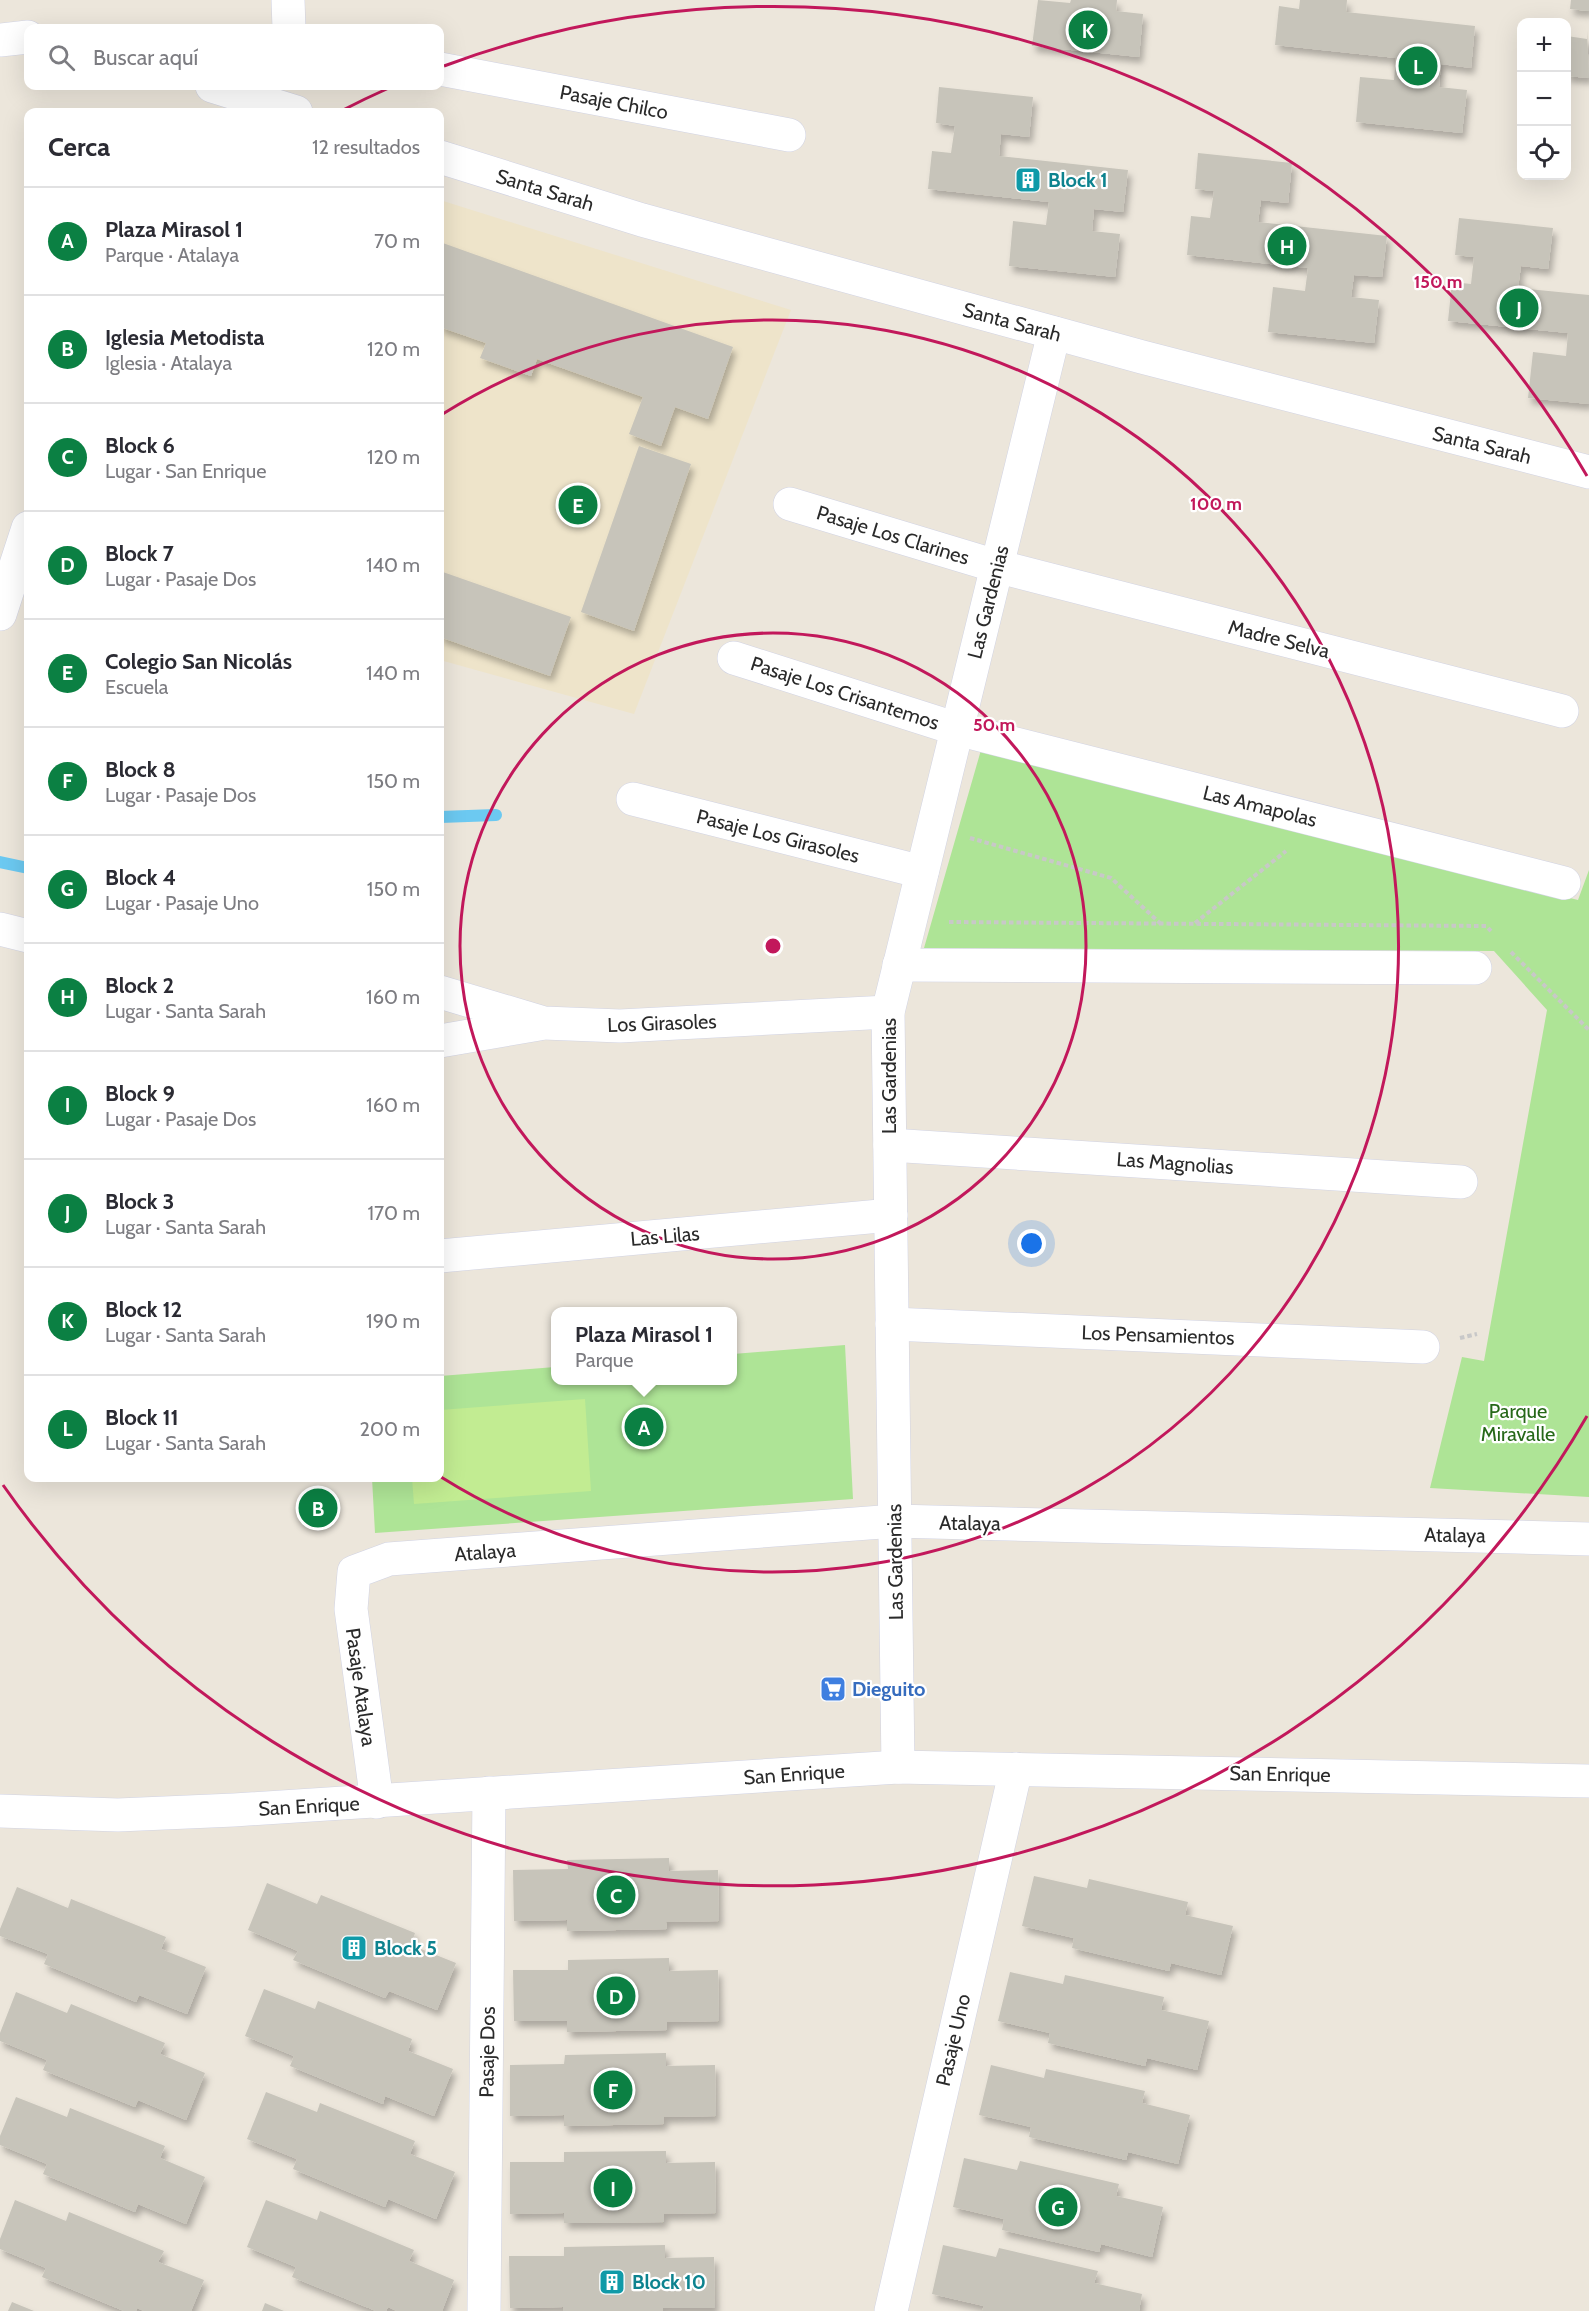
<!DOCTYPE html>
<html lang="es">
<meta charset="utf-8">
<style>
body{margin:0;font-family:Cabin,sans-serif;background:#f7f7f7;color:#2b2b33}
.controls{position:absolute;right:18px;top:18px;display:grid;overflow:hidden;border-radius:12px;box-shadow:0 6px 24px #0002}
.controls button{width:54px;height:54px;display:grid;place-items:center;padding:0;border:0;border-bottom:2px solid #e1e1e2;background:#fff;color:#2b2b33;font:30px sans-serif}
.you{position:absolute;left:1032px;top:1244px;width:21px;height:21px;margin:-15px;border:4px solid #fff;border-radius:50%;background:#1a73e8;box-shadow:0 0 0 9px #1a73e833}
.badge{display:grid;place-items:center;width:39px;height:39px;border-radius:50%;background:#0b8043;color:#fff;font-size:20px;font-weight:700}
.pin{position:absolute;translate:-50% -50%;border:3px solid #fff;box-shadow:0 2px 6px #0006}
.popup{position:absolute;left:551px;top:1307px;width:186px;height:78px;box-sizing:border-box;display:grid;place-content:center;border-radius:12px;background:#fff;filter:drop-shadow(0 2px 4px #0005);font-size:20px;white-space:nowrap;color:#7c7c81}
.popup b{font-size:22px;color:#2b2b33}
.popup::after{content:'';position:absolute;left:50%;top:100%;margin-left:-12px;border:12px solid transparent;border-top-color:#fff}
.list{margin:0;padding:0;list-style:none}
h2{display:flex;justify-content:space-between;align-items:center;height:78px;margin:0;padding:0 24px;font-size:26px}
h2 small{font-size:20px;font-weight:400;color:#7c7c81}
.list li{display:grid;grid-template-columns:39px 1fr auto;gap:18px;align-items:center;box-sizing:border-box;height:108px;padding:0 24px;border-top:2px solid #e1e1e2}
.list b{display:block;font-size:22px;white-space:nowrap}
.list p{margin:0;font-size:20px;white-space:nowrap;color:#7c7c81}
.list em{font-size:20px;font-style:normal;color:#7c7c81}
.icon{flex:none;width:33px;height:33px;fill:none;stroke:currentColor;stroke-width:2;stroke-linecap:round;stroke-linejoin:round}
.map{position:relative;flex:none;width:1589px;height:2311px;overflow:hidden}
.search{position:absolute;background:#fff;box-shadow:0 6px 24px #0002;left:24px;top:24px;width:420px;height:66px;display:flex;align-items:center;gap:15px;box-sizing:border-box;padding:0 21px;border-radius:12px;color:#7c7c81;font-size:22px}
.panel{position:absolute;background:#fff;box-shadow:0 6px 24px #0002;left:24px;top:108px;width:420px;height:1374px;border-radius:12px}
.map>svg:first-child{display:block}
</style>
<div class="map">
<svg width="1589" height="2311" viewBox="0 0 1589 2311">
<defs>
<filter id="shadow"><feDropShadow dx="3.5" dy="6" stdDeviation="3" flood-color="#0004"/></filter>
</defs>
<rect width="100%" height="100%" fill="#ece6db"/>
<polygon fill="#eee4ca" points="440,200 791,310 634,714 440,660"/>
<g fill="#aee496">
<polygon points="981,750 1578,900 1589,870 1589,1497 1430,1488 1462,1357 1484,1361 1547,1010 1494,951 924,948"/>
<polygon points="845,1345 853,1499 375,1533 372,1478 440,1478 440,1376 555,1367 556,1380 732,1380 733,1354"/>
</g>
<polygon fill="#c2ec92" points="585,1399 591,1491 414,1504 412,1478 440,1478 440,1410"/>
<g fill="none" stroke-linecap="round" stroke-linejoin="round">
<g stroke="#6cc9f1" stroke-width="12">
<polyline points="440,817 496,815"/>
<polyline points="0,862 28,868"/>
</g>
</g>
<g fill="#c7c4ba" filter="url(#shadow)">
<polygon points="1038,0 1070,3 1071,0 1117,0 1116,11 1143,14 1139,57 1032,46"/>
<polygon points="1300,0 1347,0 1346,12 1475,26 1471,68 1441,64 1439,87 1467,90 1462,133 1356,122 1360,77 1394,80 1396,58 1275,45 1279,6 1299,9"/>
<polygon points="1571,0 1589,0 1589,11 1570,9"/>
<polygon points="1587,30 1589,78 1566,76 1567,36 1587,39"/>
<polygon points="939,87 1033,97 1029,137 1001,134 999,156 1128,170 1123,212 1094,209 1092,231 1120,234 1115,277 1009,266 1013,221 1046,225 1049,202 928,189 932,151 951,153 955,126 936,123"/>
<polygon points="1198,153 1292,163 1288,203 1261,200 1258,222 1387,236 1382,277 1354,275 1351,297 1379,300 1374,343 1268,332 1273,287 1305,291 1308,268 1187,255 1191,216 1210,218 1214,191 1195,189"/>
<polygon points="1459,218 1553,228 1548,269 1521,266 1518,288 1589,295 1589,404 1528,398 1533,352 1566,356 1568,333 1448,321 1452,282 1471,284 1474,257 1455,255"/>
<polygon points="440,242 733,347 708,419 675,407 661,446 629,434 643,397 537,359 531,376 480,358 486,343 440,327"/>
<polygon points="639,446 691,464 634,631 581,612"/>
<polygon points="440,571 571,617 550,676 440,637"/>
<polygon points="669,1858 669,1871 718,1870 719,1921 666,1922 667,1929 567,1931 567,1920 514,1921 513,1870 568,1869 567,1860"/>
<polygon points="1034,1876 1087,1888 1089,1879 1188,1902 1185,1915 1233,1926 1221,1975 1171,1963 1169,1971 1072,1948 1074,1938 1022,1926"/>
<polygon points="267,1883 317,1904 321,1895 415,1933 411,1945 456,1963 437,2010 389,1991 385,1998 293,1960 298,1951 248,1930"/>
<polygon points="17,1887 68,1908 71,1899 166,1937 161,1949 206,1967 187,2014 139,1995 136,2002 44,1964 48,1954 0,1936 0,1929"/>
<polygon points="669,1958 669,1971 718,1970 719,2021 667,2022 667,2030 567,2032 567,2021 514,2021 513,1970 568,1970 568,1960"/>
<polygon points="1010,1972 1063,1984 1065,1975 1164,1997 1161,2010 1209,2021 1197,2070 1147,2058 1145,2066 1048,2043 1050,2033 998,2021"/>
<polygon points="264,1989 315,2009 318,2001 412,2039 408,2051 453,2069 434,2116 385,2096 383,2104 290,2066 294,2056 245,2036"/>
<polygon points="16,1992 67,2013 71,2004 165,2043 160,2054 205,2073 186,2120 138,2100 135,2107 43,2070 47,2060 0,2041 0,2033"/>
<polygon points="666,2053 666,2066 715,2065 716,2116 664,2117 664,2124 564,2126 564,2115 510,2116 510,2065 564,2064 565,2055"/>
<polygon points="991,2065 1044,2078 1046,2069 1145,2091 1142,2103 1190,2115 1178,2164 1128,2152 1126,2160 1029,2137 1031,2127 979,2115"/>
<polygon points="266,2092 317,2112 320,2103 415,2141 410,2154 455,2172 436,2219 388,2199 385,2207 293,2169 297,2159 247,2139"/>
<polygon points="16,2097 67,2117 70,2108 165,2146 160,2158 205,2177 186,2224 138,2204 135,2212 43,2174 47,2164 0,2145 0,2136"/>
<polygon points="666,2151 666,2163 715,2162 716,2213 664,2214 664,2222 564,2223 564,2213 510,2214 510,2162 564,2162 564,2152"/>
<polygon points="964,2158 1017,2170 1020,2161 1119,2184 1116,2196 1163,2207 1152,2257 1101,2244 1099,2252 1002,2230 1004,2219 953,2207"/>
<polygon points="15,2200 66,2221 69,2212 164,2251 158,2262 204,2280 191,2311 144,2311 137,2308 136,2311 124,2311 42,2277 46,2268 0,2249 0,2239"/>
<polygon points="266,2200 317,2220 320,2211 414,2250 409,2261 454,2280 442,2311 397,2311 388,2307 386,2311 376,2311 292,2277 296,2267 247,2247"/>
<polygon points="665,2245 665,2258 714,2257 715,2308 663,2308 663,2311 563,2311 563,2307 510,2308 509,2256 564,2256 564,2247"/>
<polygon points="943,2245 996,2257 999,2248 1098,2271 1094,2283 1142,2294 1139,2311 982,2311 984,2306 932,2294"/>
<polygon points="12,2302 34,2311 8,2311"/>
<polygon points="265,2303 284,2311 262,2311"/>
</g>
<g fill="none" stroke-linecap="round" stroke-linejoin="round">
<g stroke="#d1d3e3" stroke-width="34">
<g id="minor">
<polyline points="288,0 289,28"/>
<polyline points="0,40 28,37"/>
<polyline points="440,69 789,135"/>
<polyline points="212,86 296,112"/>
<polyline points="440,157 642,220 1142,357 1589,472"/>
<polyline points="790,504 996,566 1562,711"/>
<polyline points="0,614 28,528"/>
<polyline points="734,658 957,729 1564,883"/>
<polyline points="633,799 922,872"/>
<polyline points="0,929 28,936"/>
<polyline points="899,965 1475,968"/>
<polyline points="440,992 544,1023 620,1026 888,1012"/>
<polyline points="440,1041 539,1024"/>
<polyline points="890,1145 1461,1182"/>
<polyline points="440,1256 891,1215"/>
<polyline points="892,1324 1423,1347"/>
<polyline points="898,1767 888,1012 1054,333"/>
<polyline points="377,1802 351,1609 354,1572 389,1559 895,1521 1589,1539"/>
<polyline points="0,1811 118,1815 234,1810 898,1767 1589,1781"/>
<polyline points="484,2311 489,1793"/>
<polyline points="891,2311 1016,1769"/>
</g>
</g>
<g stroke="#c8c8c8" stroke-width="4" stroke-dasharray="4.5 3" stroke-linecap="butt">
<polyline points="970,838 1111,878 1161,924"/>
<polyline points="949,922 1486,926 1491,931"/>
<polyline points="1195,923 1286,851"/>
<polyline points="1511,952 1589,1030"/>
<polyline points="1460,1338 1477,1334"/>
</g>
<use href="#minor" stroke="#fff" stroke-width="33"/>
</g>
<g fill="none" stroke="#c2185b" stroke-width="3">
<circle cx="773" cy="946" r="313"/>
<path d="M441 415A626 626 0 1 1 441 1477"/>
<path d="M1587 1416A940 940 0 0 1 3 1485M339 112A940 940 0 0 1 391 87M444 66A940 940 0 0 1 1587 476"/>
</g>
<defs>
<g id="building-square" transform="scale(1.35)"><rect x="-9" y="-9" width="18" height="18" rx="4" fill="#0f9aa8" stroke="#fff"/><path d="M-4-6H4V6H1V3H-1V6H-4ZM-2.5-4.3h1.7v1.8h-1.7ZM.8-4.3h1.7v1.8H.8ZM-2.5-1h1.7V.8h-1.7ZM.8-1h1.7V.8H.8Z" fill="#fff"/></g>
<g id="supermarket-square" transform="scale(1.35)"><rect x="-9" y="-9" width="18" height="18" rx="4" fill="#3f7fe0" stroke="#fff"/><path d="M-6-5.5h2.5l.6 2H6L4.5 2H-2.5L-4.4-4H-6ZM-1.5 3.2a1.3 1.3 0 1 0 .1 0ZM3 3.2a1.3 1.3 0 1 0 .1 0Z" fill="#fff"/></g>
</defs>
<g fill-rule="evenodd">
<use href="#building-square" x="1028" y="180"/>
<use href="#supermarket-square" x="833" y="1689"/>
<use href="#building-square" x="354" y="1948"/>
<use href="#building-square" x="612" y="2282"/>
</g>
<g text-anchor="middle" stroke-width="4.5" stroke-linejoin="round" paint-order="stroke">
<g font-size="20" fill="#2a2a2a" stroke="#fff">
<text transform="translate(614 102) rotate(11)" y="7">Pasaje Chilco</text>
<text transform="translate(545 190) rotate(17)" y="7">Santa Sarah</text>
<text transform="translate(1012 322) rotate(15)" y="7">Santa Sarah</text>
<text transform="translate(1482 445) rotate(14)" y="7">Santa Sarah</text>
<text transform="translate(893 535) rotate(17)" y="7">Pasaje Los Clarines</text>
<text transform="translate(988 602) rotate(-76)" y="7">Las Gardenias</text>
<text transform="translate(1279 639) rotate(14)" y="7">Madre Selva</text>
<text transform="translate(845 693) rotate(18)" y="7">Pasaje Los Crisantemos</text>
<text transform="translate(1260 806) rotate(14)" y="7">Las Amapolas</text>
<text transform="translate(778 836) rotate(14)" y="7">Pasaje Los Girasoles</text>
<text transform="translate(662 1023) rotate(-2)" y="7">Los Girasoles</text>
<text transform="translate(889 1076) rotate(-90)" y="7">Las Gardenias</text>
<text transform="translate(1175 1163) rotate(4)" y="7">Las Magnolias</text>
<text transform="translate(665 1236) rotate(-5)" y="7">Las Lilas</text>
<text transform="translate(1158 1335) rotate(2)" y="7">Los Pensamientos</text>
<text transform="translate(970 1523) rotate(1)" y="7">Atalaya</text>
<text transform="translate(1455 1535) rotate(1)" y="7">Atalaya</text>
<text transform="translate(485 1552) rotate(-4)" y="7">Atalaya</text>
<text transform="translate(895 1562) rotate(-91)" y="7">Las Gardenias</text>
<text transform="translate(361 1687) rotate(82)" y="7">Pasaje Atalaya</text>
<text transform="translate(794 1774) rotate(-4)" y="7">San Enrique</text>
<text transform="translate(1280 1774) rotate(1)" y="7">San Enrique</text>
<text transform="translate(309 1806) rotate(-3)" y="7">San Enrique</text>
<text transform="translate(953 2040) rotate(-77)" y="7">Pasaje Uno</text>
<text transform="translate(487 2052) rotate(-89)" y="7">Pasaje Dos</text>
</g>
<g font-size="20" font-weight="bold" fill="#0d838f" stroke="#fff" text-anchor="start">
<text x="1048" y="187">Block 1</text>
<text x="374" y="1955">Block 5</text>
<text x="632" y="2289">Block 10</text>
</g>
<g font-size="20" fill="#266818" stroke="#fff">
<text x="1518" y="1418">Parque<tspan x="1518" dy="23">Miravalle</tspan></text>
</g>
<g font-size="20" font-weight="bold" fill="#366cbe" stroke="#fff" text-anchor="start">
<text x="852" y="1696">Dieguito</text>
</g>
</g>
<circle cx="773" cy="946" r="9" fill="#c2185b" stroke="#fff" stroke-width="3"/>
<g font-size="18" text-anchor="middle" font-weight="bold" fill="#c2185b" stroke="#fff" stroke-width="4.5" stroke-linejoin="round" paint-order="stroke">
<text x="1438" y="288">150 m</text>
<text x="1216" y="510">100 m</text>
<text x="994" y="731">50 m</text>
</g>
</svg>
<div class="controls">
<button>+</button>
<button>−</button>
<button><svg class="icon" aria-label="locate" viewBox="0 0 24 24"><circle cx="12" cy="12" r="6"/><path d="M12 2v4M12 18v4M2 12h4M18 12h4"/></svg></button>
</div>
<div class="you"></div>
<div class="pin badge" style="left:644px;top:1427px">A</div>
<div class="popup"><b>Plaza Mirasol 1</b>Parque</div>
<div class="pin badge" style="left:318px;top:1508px">B</div>
<div class="pin badge" style="left:616px;top:1895px">C</div>
<div class="pin badge" style="left:616px;top:1996px">D</div>
<div class="pin badge" style="left:578px;top:505px">E</div>
<div class="pin badge" style="left:613px;top:2090px">F</div>
<div class="pin badge" style="left:1058px;top:2207px">G</div>
<div class="pin badge" style="left:1287px;top:246px">H</div>
<div class="pin badge" style="left:613px;top:2188px">I</div>
<div class="pin badge" style="left:1519px;top:308px">J</div>
<div class="pin badge" style="left:1088px;top:30px">K</div>
<div class="pin badge" style="left:1418px;top:66px">L</div>
<div class="search"><svg class="icon" aria-label="search" viewBox="0 0 24 24"><circle cx="10" cy="10" r="6"/><path d="M15 15l6 6"/></svg>Buscar aquí</div>
<section class="panel">
<h2>Cerca<small>12 resultados</small></h2>
<ul class="list">
<li><span class="badge">A</span><div><b>Plaza Mirasol 1</b><p>Parque · Atalaya</p></div><em>70 m</em></li>
<li><span class="badge">B</span><div><b>Iglesia Metodista</b><p>Iglesia · Atalaya</p></div><em>120 m</em></li>
<li><span class="badge">C</span><div><b>Block 6</b><p>Lugar · San Enrique</p></div><em>120 m</em></li>
<li><span class="badge">D</span><div><b>Block 7</b><p>Lugar · Pasaje Dos</p></div><em>140 m</em></li>
<li><span class="badge">E</span><div><b>Colegio San Nicolás</b><p>Escuela</p></div><em>140 m</em></li>
<li><span class="badge">F</span><div><b>Block 8</b><p>Lugar · Pasaje Dos</p></div><em>150 m</em></li>
<li><span class="badge">G</span><div><b>Block 4</b><p>Lugar · Pasaje Uno</p></div><em>150 m</em></li>
<li><span class="badge">H</span><div><b>Block 2</b><p>Lugar · Santa Sarah</p></div><em>160 m</em></li>
<li><span class="badge">I</span><div><b>Block 9</b><p>Lugar · Pasaje Dos</p></div><em>160 m</em></li>
<li><span class="badge">J</span><div><b>Block 3</b><p>Lugar · Santa Sarah</p></div><em>170 m</em></li>
<li><span class="badge">K</span><div><b>Block 12</b><p>Lugar · Santa Sarah</p></div><em>190 m</em></li>
<li><span class="badge">L</span><div><b>Block 11</b><p>Lugar · Santa Sarah</p></div><em>200 m</em></li>
</ul>
</section>
</div>
